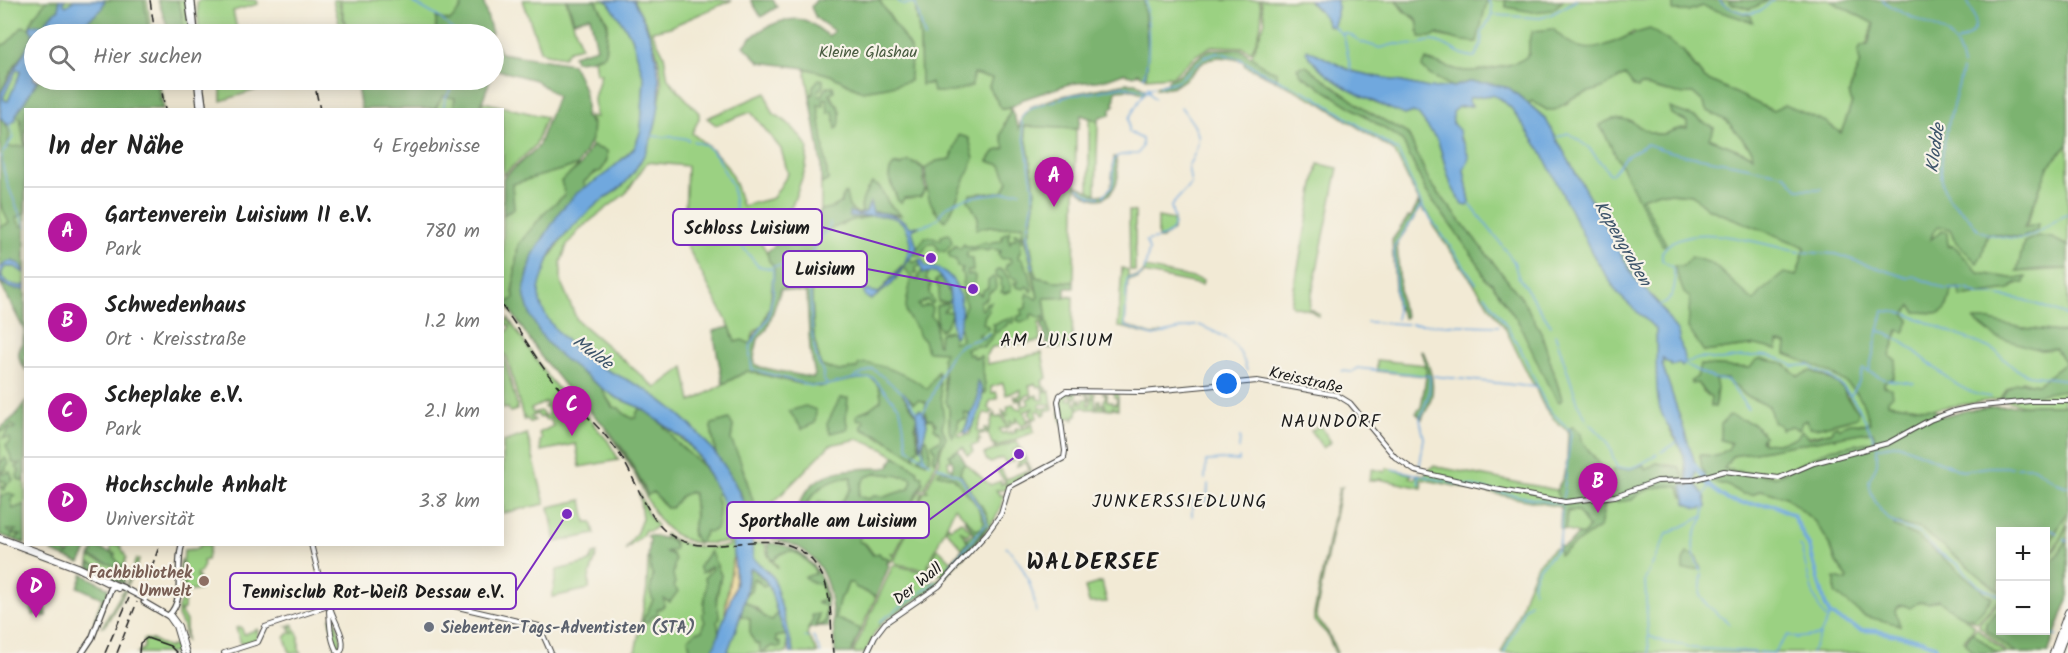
<!DOCTYPE html>
<html lang="de">
<meta charset="utf-8">
<style>
body{margin:0;font-family:Kalam,sans-serif;background:#f2f2f2;color:#222}
.controls{position:absolute;right:18px;bottom:18px;display:grid;overflow:hidden;border-radius:0px;box-shadow:0 3px 15px #0003}
.controls button{width:54px;height:54px;display:grid;place-items:center;padding:0;border:0;border-bottom:2px solid #e0e0e0;background:#fff;color:#222;font:30px sans-serif}
.you{position:absolute;left:1227px;top:384px;width:21px;height:21px;margin:-15px;border:4px solid #fff;border-radius:50%;background:#1a73e8;box-shadow:0 0 0 9px #1a73e833}
.badge{display:grid;place-items:center;width:39px;height:39px;border-radius:50%;background:#b5179e;color:#fff;font-size:20px;font-weight:700}
.pin{position:absolute;translate:-50% -50px;filter:drop-shadow(0 2px 3px #0008)}
.pin::after{content:'';position:absolute;top:32px;width:21px;height:18px;background:inherit;clip-path:polygon(0 0,100% 0,50% 100%)}
.list{margin:0;padding:0;list-style:none}
h2{display:flex;justify-content:space-between;align-items:center;height:78px;margin:0;padding:0 24px;font-size:26px}
h2 small{font-size:20px;font-weight:400;color:#767676}
.list li{display:grid;grid-template-columns:39px 1fr auto;gap:18px;align-items:center;box-sizing:border-box;height:90px;padding:0 24px;border-top:2px solid #e0e0e0}
.list b{display:block;font-size:22px;white-space:nowrap}
.list p{margin:0;font-size:20px;white-space:nowrap;color:#767676}
.list em{font-size:20px;font-style:normal;color:#767676}
.icon{flex:none;width:33px;height:33px;fill:none;stroke:currentColor;stroke-width:2;stroke-linecap:round;stroke-linejoin:round}
.map{position:relative;flex:none;width:2068px;height:653px;overflow:hidden}
.search{position:absolute;background:#fff;box-shadow:0 3px 15px #0003;left:24px;top:24px;width:480px;height:66px;display:flex;align-items:center;gap:15px;box-sizing:border-box;padding:0 21px;border-radius:33px;color:#767676;font-size:22px}
.panel{position:absolute;background:#fff;box-shadow:0 3px 15px #0003;left:24px;top:108px;width:480px;height:438px;border-radius:0px}
.map>svg:first-child{display:block}
</style>
<div class="map">
<svg width="2068" height="653" viewBox="0 0 2068 653">
<rect width="100%" height="100%" fill="#f7f3e8"/>
<filter id="ink" filterUnits="userSpaceOnUse"><feTurbulence type="fractalNoise" baseFrequency=".0167" numOctaves="2"/><feDisplacementMap in="SourceGraphic" scale="12" xChannelSelector="R" yChannelSelector="G"/><feConvolveMatrix kernelMatrix="1 2 1 2 8 2 1 2 1" color-interpolation-filters="sRGB"/></filter>
<filter id="wash" filterUnits="userSpaceOnUse"><feTurbulence type="fractalNoise" baseFrequency=".008" numOctaves="4" result="noise"/><feDisplacementMap in="SourceGraphic" scale="24" xChannelSelector="R" yChannelSelector="G"/><feGaussianBlur stdDeviation="1.35" result="paint"/><feColorMatrix in="noise" values="0 0 0 0 0 0 0 0 0 0 0 0 0 0 0 0 0 1.4 0 .05"/><feComposite in="paint" operator="in"/></filter>
<g filter="url(#wash)">
<rect width="100%" height="100%" fill="#f2ead5"/>
<g fill="#9bd182" stroke="#5c764f" stroke-width="1.5" fill-rule="evenodd">
<polygon points="0,0 147,0 152,34 34,34 34,80 159,80 164,109 26,110 25,369 20,361 19,352 23,339 24,330 0,283"/>
<polygon points="177,0 186,0 190,34 184,34 181,10"/>
<polygon points="200,0 257,0 258,4 233,11 238,34 199,34 197,2"/>
<polygon points="333,0 338,0 347,34 342,34"/>
<polygon points="340,0 463,0 461,9 450,21 436,18 437,32 346,26"/>
<polygon points="523,0 566,0 581,47 569,50 564,57 546,54 540,50"/>
<polygon points="596,0 605,0 609,3 632,37 644,79 641,130 635,147 607,173 585,188 584,182 604,167 607,151 591,146 593,124 588,116 597,117 595,114 594,98 601,74 596,73 594,59 605,55 608,23"/>
<path d="M 633,0 L 732,0 L 670,27 L 652,31 L 664,55 L 668,79 L 699,113 L 699,119 L 692,133 C 725,160 731,165 742,206 L 773,198 L 788,174 L 781,149 L 751,112 L 716,125 L 707,118 L 766,93 L 772,113 C 789,121 797,132 808,147 L 806,167 L 792,206 L 756,235 L 767,252 L 769,261 L 774,265 L 770,305 L 762,326 L 754,332 L 750,345 L 735,342 L 730,327 L 686,244 L 684,238 L 687,166 L 647,162 L 626,193 L 581,228 L 567,245 L 561,262 L 561,282 L 577,320 L 656,388 L 684,367 L 691,402 L 747,371 L 800,384 L 871,378 C 879,384 881,390 881,400 L 869,409 L 859,413 L 865,422 L 862,429 L 914,454 C 921,441 915,429 917,416 L 920,447 L 927,424 L 923,412 L 918,410 L 916,413 L 902,392 L 914,403 L 918,400 L 926,402 L 925,411 L 927,419 L 932,419 L 942,438 L 937,442 L 933,459 L 937,461 L 924,489 L 920,490 L 923,482 L 918,475 L 917,470 L 883,449 L 858,439 L 830,445 L 768,508 L 767,512 L 778,529 L 777,532 L 780,537 L 769,536 L 766,539 L 751,540 L 750,526 L 756,525 L 746,476 L 731,440 L 733,426 L 711,427 L 716,455 C 696,433 675,410 650,393 C 634,382 615,376 598,365 C 579,353 553,332 543,312 C 525,273 572,224 599,202 C 607,196 619,191 625,183 C 632,173 636,157 641,145 C 647,132 655,118 659,104 C 668,70 651,29 633,0 Z"/>
<path d="M 879,0 L 912,0 L 915,4 L 920,39 L 921,84 L 971,86 L 973,74 L 993,78 L 989,87 L 1001,108 L 1011,109 L 1004,124 L 1005,148 L 994,152 L 988,161 L 1001,165 L 1008,181 L 1003,192 L 971,194 L 968,200 L 978,217 L 977,228 L 990,226 L 1001,228 L 1025,225 L 1025,243 L 1031,263 L 1035,286 L 1045,322 L 1039,323 L 1040,341 L 992,347 L 986,355 L 987,364 L 1042,353 L 1047,378 L 1042,381 L 1044,388 L 1047,388 L 1047,390 L 1043,391 L 1041,386 L 1037,387 L 1035,383 L 1029,386 L 1032,395 L 1027,395 L 1024,398 L 1022,396 L 1022,399 L 1016,401 L 1014,396 L 1019,399 L 1018,396 L 1021,394 L 1021,389 L 1006,395 L 1003,383 L 991,387 L 992,393 L 996,392 L 998,398 L 990,401 L 988,408 L 992,411 L 991,414 L 984,413 L 977,431 L 984,432 L 985,428 L 987,428 L 987,433 L 979,434 L 978,436 L 981,440 L 977,440 L 979,444 L 971,446 L 973,453 L 967,455 L 963,447 L 954,452 L 950,461 L 948,461 L 949,468 L 952,468 L 952,471 L 938,474 L 953,477 L 977,505 L 978,503 L 960,473 L 962,466 L 966,464 L 990,485 L 1001,481 L 1001,485 L 1005,482 L 1007,486 L 1005,490 L 996,490 L 1000,495 L 1004,495 C 999,523 976,543 957,563 C 968,548 997,529 983,509 L 978,508 L 984,521 L 983,527 L 977,531 L 955,507 L 926,570 L 897,564 L 894,561 L 924,492 L 928,491 L 926,489 L 940,461 C 939,452 941,446 946,438 L 942,427 L 939,373 L 938,372 L 927,389 L 857,368 L 839,371 L 821,366 L 814,337 L 810,260 L 815,245 L 826,231 L 852,220 L 863,218 L 870,211 C 880,212 890,216 900,215 L 889,204 L 879,186 L 867,189 L 861,207 L 862,211 L 859,214 L 841,203 L 831,209 L 821,210 L 821,184 L 828,180 L 817,104 L 823,99 L 827,99 L 839,106 L 832,99 L 828,87 L 824,91 L 823,95 L 819,96 L 818,90 L 823,87 L 822,80 L 810,96 L 805,68 L 830,75 L 862,91 L 887,87 L 910,81 L 911,49 ZM 959,135 L 955,202 L 945,220 L 934,210 L 927,188 L 920,197 L 904,198 L 898,201 C 894,189 883,176 894,165 L 917,163 L 925,169 L 937,161 L 951,159 ZM 901,266 L 902,270 L 892,284 L 871,300 L 865,296 L 864,290 L 879,293 ZM 981,356 L 986,393 L 983,393 L 980,407 L 969,435 L 958,436 L 959,433 L 964,431 L 970,415 L 965,411 L 957,423 L 954,435 L 950,434 C 947,425 950,418 949,410 C 947,396 940,380 945,366 Z"/>
<path d="M 1144,0 L 1259,0 C 1265,20 1260,34 1251,52 L 1242,47 L 1211,46 L 1196,55 L 1173,76 L 1146,78 L 1148,30 L 1144,12 Z"/>
<path d="M 1261,0 L 1308,0 L 1325,18 L 1327,25 L 1333,27 L 1337,16 L 1337,0 L 1396,0 C 1399,4 1401,10 1406,13 C 1416,18 1419,20 1418,32 C 1438,34 1457,41 1476,42 L 1487,0 L 1505,0 L 1506,7 L 1552,10 L 1564,0 L 1673,0 L 1674,11 L 1688,11 L 1702,6 L 1751,16 L 1727,6 L 1719,0 L 1729,0 L 1730,3 L 1750,9 L 1769,0 L 1829,0 L 1874,23 L 1849,93 L 1852,103 L 1841,133 L 1826,122 L 1773,111 L 1704,78 L 1683,51 L 1672,45 L 1667,39 L 1633,32 C 1619,42 1597,52 1579,48 C 1568,46 1560,37 1553,29 L 1529,41 L 1529,54 L 1525,60 C 1504,66 1480,74 1458,70 C 1448,67 1437,63 1426,61 L 1422,67 L 1430,75 L 1453,87 L 1429,88 L 1351,71 L 1308,50 L 1341,83 L 1375,103 L 1398,111 L 1405,115 L 1414,112 L 1418,114 L 1438,141 L 1451,185 L 1470,202 L 1464,170 L 1465,146 L 1453,124 L 1452,112 L 1458,107 L 1472,105 L 1468,101 L 1469,98 L 1492,95 L 1501,99 L 1512,109 L 1541,151 L 1593,255 L 1619,295 L 1656,329 L 1658,400 L 1671,433 L 1679,445 L 1686,461 L 1685,469 L 1689,488 L 1679,467 L 1657,463 L 1645,470 L 1643,465 L 1629,469 L 1613,470 L 1616,493 L 1612,492 L 1598,463 L 1582,441 L 1581,434 L 1570,428 L 1568,431 L 1565,429 C 1549,416 1540,404 1535,384 L 1533,384 L 1505,328 L 1433,226 L 1433,222 L 1427,212 L 1424,212 L 1394,151 L 1321,103 L 1275,80 L 1277,76 L 1251,57 L 1265,21 ZM 1306,66 L 1367,111 L 1408,134 L 1429,181 L 1522,299 L 1541,332 L 1562,399 L 1557,400 L 1519,323 L 1492,283 L 1485,279 L 1478,263 L 1426,191 L 1402,140 L 1302,75 Z"/>
<path d="M 1625,75 C 1647,88 1668,95 1693,93 L 1704,103 L 1706,110 L 1727,121 L 1752,150 L 1754,156 L 1708,138 L 1714,128 L 1672,114 L 1688,122 L 1687,128 C 1676,128 1671,133 1663,134 C 1649,135 1640,127 1630,120 L 1600,125 L 1666,244 L 1641,198 L 1659,192 L 1692,195 L 1707,208 L 1805,247 L 1797,276 L 1754,302 L 1711,263 L 1690,298 L 1691,307 L 1704,352 L 1756,345 L 1776,350 L 1778,342 L 1787,344 L 1786,354 C 1806,362 1834,372 1850,386 C 1861,395 1866,410 1870,423 C 1855,426 1855,417 1839,430 L 1837,426 L 1832,428 L 1832,431 C 1815,436 1798,437 1781,442 C 1776,444 1769,442 1763,443 L 1762,431 L 1745,420 L 1729,448 L 1717,456 L 1700,455 L 1702,469 L 1743,494 L 1761,490 L 1786,497 L 1815,522 L 1830,544 L 1836,562 L 1848,578 L 1847,581 L 1899,625 L 1895,611 C 1905,598 1925,605 1938,600 L 1959,614 L 1916,536 L 1895,527 L 1894,522 L 1921,529 L 2000,592 L 2000,599 L 1977,622 L 1964,618 L 1975,626 L 1964,640 L 1974,653 L 1501,653 L 1521,608 L 1525,594 L 1537,565 L 1554,548 L 1557,548 L 1560,554 L 1600,527 L 1606,498 L 1615,498 L 1616,502 C 1635,496 1658,482 1679,487 L 1682,497 L 1685,495 L 1686,503 L 1707,507 L 1705,496 L 1695,483 L 1696,466 L 1662,364 L 1662,357 L 1666,362 L 1670,362 L 1671,366 L 1678,364 L 1658,303 L 1635,279 L 1545,118 L 1528,103 L 1532,101 L 1547,110 L 1566,104 L 1574,97 ZM 1783,363 L 1798,376 L 1812,371 C 1822,375 1837,380 1844,389 C 1848,396 1849,401 1855,407 L 1848,420 L 1816,428 L 1807,420 L 1801,422 L 1796,429 L 1792,426 L 1781,428 L 1771,413 L 1769,406 L 1746,396 L 1727,379 L 1715,379 L 1714,407 L 1710,406 L 1711,398 L 1703,391 L 1697,382 L 1700,365 L 1751,368 Z"/>
<polygon points="221,80 257,80 262,88 221,101"/>
<polygon points="442,96 456,98 453,109 435,110"/>
<polygon points="483,102 546,117 535,146 503,175 502,110 479,110"/>
<polygon points="1089,117 1098,121 1096,194 1089,191"/>
<polygon points="1024,126 1076,129 1074,282 1055,281 1036,277 1029,236 1035,198 1034,180"/>
<path d="M 2068,145 L 2068,246 C 2050,237 2043,233 2024,242 L 2017,272 L 2068,269 L 2068,333 L 2023,328 L 2040,350 L 2056,349 L 2065,363 L 2038,384 L 2023,381 L 2007,389 L 2001,398 L 2031,396 L 2064,389 L 2063,405 L 2023,405 L 2000,399 L 1933,409 L 1888,403 L 1884,382 L 1893,378 L 1896,361 L 1890,356 L 1904,314 L 1911,306 L 1916,312 L 1940,313 L 1946,309 L 1952,289 L 1959,288 L 1960,297 L 2009,290 L 2025,278 L 2016,279 L 1979,273 L 1955,247 L 1931,240 L 1933,232 L 1939,226 L 1950,229 L 1955,241 L 1982,255 L 1988,233 L 2022,238 L 2049,164 Z"/>
<polygon points="1318,164 1338,168 1309,308 1319,314 1318,316 1310,310 1292,306 1291,304"/>
<polygon points="577,165 578,166 564,180 565,195 546,211 518,245 513,288 514,298 506,304 503,299 503,215 514,209 512,184"/>
<polygon points="1129,211 1135,212 1135,271 1130,270"/>
<polygon points="1158,217 1174,220 1173,230 1162,239 1158,239"/>
<path d="M 1122,268 L 1128,270 L 1128,277 L 1137,277 L 1143,273 L 1145,268 L 1203,280 L 1202,285 L 1144,273 L 1137,279 L 1128,280 L 1125,325 L 1152,335 L 1163,333 C 1150,340 1132,327 1118,327 Z"/>
<polygon points="1073,297 1072,348 1051,348 1044,298"/>
<polygon points="508,318 548,377 561,392 594,423 593,424 608,441 619,460 580,467 576,444 541,451 540,441 542,439 539,433 553,426 550,419 547,420 543,418 549,414 548,408 544,407 547,405 546,402 531,409 533,413 540,411 544,415 540,418 537,414 530,417 535,420 530,422 527,419 524,420 523,418 526,416 523,417 507,358 503,351 504,343 503,343 504,330 507,332 510,326 505,324"/>
<polygon points="503,354 517,405 517,410 510,412 508,408 503,409"/>
<polygon points="1377,360 1425,365 1427,371 1425,376 1377,371"/>
<path d="M 602,388 L 617,398 L 641,408 L 636,418 L 633,419 L 613,407 C 610,402 603,393 602,388 Z"/>
<polygon points="1050,391 1052,404 1040,404 1040,408 1046,408 1052,405 1053,409 1045,411 1046,414 1043,415 1041,411 1036,411 1037,418 1029,421 1028,420 1033,418 1029,414 1033,408 1024,412 1028,422 1021,425 1017,418 1015,423 1010,421 1011,426 1008,427 1005,418 1008,415 1004,416 1002,410 1004,413 1008,411 1007,407 1013,404 1016,408 1022,409 1020,401 1023,400 1022,404 1025,406 1029,404 1027,399 1037,395 1038,399 1044,400 1043,392"/>
<path d="M 1071,392 L 1067,400 L 1072,400 L 1072,392 L 1077,392 L 1077,397 L 1074,397 L 1075,404 L 1077,406 L 1078,399 L 1081,399 L 1080,403 L 1083,402 L 1083,404 L 1084,399 L 1088,399 L 1088,395 L 1084,393 L 1088,392 L 1089,401 L 1087,404 L 1089,406 L 1092,401 L 1090,398 L 1093,398 L 1090,392 L 1095,393 L 1095,407 L 1100,406 L 1097,405 L 1098,400 L 1100,400 L 1100,404 L 1103,404 L 1106,394 L 1102,393 L 1107,393 L 1107,401 L 1112,401 L 1112,403 L 1116,404 L 1117,398 L 1114,397 L 1114,393 L 1118,393 L 1118,409 L 1113,408 L 1113,406 L 1112,409 L 1106,409 L 1105,404 L 1103,406 L 1105,409 L 1087,409 L 1084,407 L 1079,409 L 1078,406 L 1077,415 L 1075,415 L 1073,421 L 1073,417 L 1066,419 L 1066,423 L 1069,424 L 1063,424 C 1059,415 1057,400 1065,393 Z"/>
<polygon points="25,402 25,544 0,535 0,429 16,415"/>
<polygon points="994,413 996,418 1002,416 1007,428 999,429 1002,434 1006,432 1008,435 1010,431 1012,434 1015,432 1014,429 1016,432 1016,428 1022,429 1023,425 1024,428 1028,427 1027,424 1029,426 1032,422 1034,432 994,448 996,444 992,444 988,433"/>
<path d="M 658,420 C 676,435 693,445 704,467 C 689,457 669,434 658,420 Z"/>
<polygon points="1320,425 1331,442 1323,448 1311,431"/>
<path d="M 605,430 L 624,453 L 646,493 L 653,492 L 667,508 L 685,493 L 693,493 L 695,520 L 692,529 L 693,537 L 705,535 L 706,531 L 716,529 L 718,511 L 715,495 L 718,492 L 724,504 L 735,557 L 733,557 C 733,576 724,594 726,612 L 727,611 L 712,653 L 635,653 L 647,589 L 648,558 L 673,575 L 675,559 L 670,553 L 663,552 L 664,550 L 672,550 L 675,545 L 672,539 L 665,538 L 665,534 C 685,548 706,549 729,546 L 729,542 C 717,542 704,545 692,542 C 657,533 649,501 634,473 C 626,458 616,444 605,430 ZM 706,557 L 716,563 L 721,575 L 716,603 L 704,603 C 708,592 706,581 713,569 L 712,566 L 705,572 L 699,567 Z"/>
<polygon points="1873,432 1876,441 1830,449 1775,477 1723,469 1732,456 1861,433"/>
<polygon points="527,434 545,504 503,513 503,442"/>
<polygon points="1017,441 1032,472 1030,473 1026,462 1017,466 1019,461 1024,459 1019,448 1013,450 1017,458 1012,462 1009,461 1007,464 1002,458 991,463 987,461 984,454"/>
<polygon points="1433,466 1556,490 1561,507 1421,479 1422,488 1379,479 1369,481 1372,469 1385,472 1387,468 1412,474 1410,477 1414,479 1418,474 1424,475"/>
<polygon points="1001,469 1006,479 1026,471 1028,474 1026,473 1026,475 1018,479 1018,480 1008,485 997,471"/>
<polygon points="877,473 910,477 912,481 909,489 884,497 876,495 868,499 858,496 861,484 866,476"/>
<path d="M 851,477 L 851,489 L 841,503 L 832,504 L 819,501 L 808,521 L 795,526 C 809,498 816,481 851,477 Z"/>
<polygon points="1342,487 1340,490 1316,614 1318,620 1328,632 1337,653 1335,653 1327,634 1314,621 1314,614 1339,488"/>
<polygon points="639,492 648,514 657,526 650,531 645,530 642,536 625,550 637,532 642,518"/>
<polygon points="919,492 923,492 895,554 891,553 894,557 891,562 888,562 889,558 874,555 866,544 858,541 874,507 883,505 909,509"/>
<polygon points="582,500 586,522 592,522 595,534 556,542 549,507"/>
<polygon points="1578,511 1589,528 1582,535 1565,530 1567,512"/>
<path d="M 2068,511 C 2068,526 2058,548 2046,556 L 2046,549 Z"/>
<polygon points="961,521 971,531 967,535 960,530 969,542 962,548 946,530 948,525 950,528"/>
<polygon points="2068,524 2066,542 2055,559 2046,564 2046,558 2056,548"/>
<path d="M 765,543 L 768,556 L 778,569 L 777,565 L 773,561 C 790,541 802,556 815,570 L 815,574 L 806,577 L 822,585 L 825,598 L 818,602 L 826,606 C 826,615 828,624 817,626 L 816,624 L 819,619 L 812,616 L 813,619 L 807,634 L 818,653 L 794,653 L 773,577 L 753,558 L 751,544 Z"/>
<polygon points="111,545 120,545 126,557 124,566 119,564 113,555 115,554 111,552"/>
<polygon points="201,545 210,545 207,560 203,561 204,565 200,573 197,573 197,577 199,577 199,590 186,592 183,566 184,550 196,549"/>
<polygon points="938,548 952,562 944,572 946,574 945,576 933,573 935,568 929,567 930,564 934,566 937,561 933,559"/>
<polygon points="597,553 589,578 589,589 552,597 557,570 590,562 593,554"/>
<path d="M 90,557 L 128,571 L 124,581 L 121,580 L 122,577 C 112,570 101,566 90,564 L 89,566 L 117,580 L 117,582 L 88,568 Z"/>
<polygon points="136,559 139,560 123,595 105,626 102,627 127,584"/>
<polygon points="181,559 185,592 184,609 180,611 186,621 186,642 183,626 178,616 178,608 182,598 180,566"/>
<polygon points="893,565 925,572 929,574 926,581 930,575 929,580 931,583 940,578 941,581 935,588 933,587 931,590 883,622 875,632 865,653 853,653"/>
<polygon points="753,578 765,586 769,584 777,613 772,621 765,619 758,609 744,601 747,593 751,590"/>
<polygon points="1102,582 1107,602 1089,603 1085,587"/>
<polygon points="848,583 853,583 855,587 876,597 860,632 858,628 835,618 840,597 844,594"/>
<polygon points="2000,601 2000,610 1994,614 1985,627 2015,653 2008,653 1979,626 1980,622"/>
<polygon points="741,616 750,618 750,631 760,646 761,653 727,653"/>
<path d="M 330,618 L 334,618 C 338,626 344,642 339,651 L 335,646 Z"/>
<polygon points="293,624 299,637 299,647 298,645 301,653 290,653 285,638 289,633 294,633 290,629 291,627 287,626"/>
<polygon points="241,627 244,634 258,629 257,639 241,644 236,628"/>
<polygon points="1977,628 2005,653 1997,653 1972,632"/>
<polygon points="779,635 787,635 787,653 762,653 772,646 776,636"/>
<polygon points="144,639 153,640 169,648 171,646 179,647 180,653 137,653 144,648"/>
</g>
<g fill="#7cb370" stroke="#4c6846" stroke-width="1.5" fill-rule="evenodd">
<path d="M 47,0 L 59,0 L 59,9 L 51,15 L 44,25 L 31,25 L 33,34 L 31,40 C 20,60 2,79 0,102 L 0,46 L 7,43 L 23,26 L 29,28 L 34,16 Z"/>
<polygon points="105,0 144,0 149,34 71,34 101,10"/>
<polygon points="158,0 177,0 181,10 184,34 170,34"/>
<polygon points="463,0 483,0 492,34 391,34 349,31 350,27 436,32 436,18 450,21 461,9"/>
<polygon points="567,0 596,0 607,23 605,55 588,60 575,61 573,55 597,48 590,16 574,21"/>
<polygon points="751,0 773,0 777,7 761,17"/>
<path d="M 816,0 L 879,0 L 911,49 L 910,81 L 887,87 L 862,91 L 830,75 L 805,68 L 760,62 L 744,46 C 755,30 783,16 804,20 C 812,22 822,32 829,36 L 834,31 L 816,18 L 811,7 Z"/>
<path d="M 917,0 L 1144,0 C 1144,25 1151,50 1146,75 L 1143,76 L 1138,73 L 1134,76 L 1123,73 L 1104,80 L 1069,84 L 1021,100 C 1016,106 1008,108 1001,108 L 989,86 L 992,78 L 973,74 L 972,86 L 953,92 L 933,92 L 931,83 L 921,85 L 920,39 L 915,4 Z"/>
<polygon points="1396,0 1487,0 1477,42 1462,41 1438,34 1433,37 1420,37 1417,19 1406,12"/>
<polygon points="1505,0 1564,0 1552,10 1533,12 1506,7"/>
<polygon points="1673,0 1719,0 1727,6 1751,16 1753,22 1702,6 1688,11 1673,11"/>
<polygon points="1729,0 1769,0 1750,9 1730,3"/>
<path d="M 1829,0 L 2068,0 L 2068,145 L 2049,165 L 2024,228 L 2038,224 L 2037,230 L 2022,238 L 1988,233 L 1982,255 L 1977,263 L 1955,241 L 1950,229 L 1939,226 L 1933,232 L 1931,239 L 1942,231 L 1947,232 L 1948,246 L 1955,247 L 1979,273 L 2016,279 L 2026,277 L 2024,283 L 2016,283 L 2009,290 L 1960,297 L 1959,288 L 1952,289 L 1946,309 L 1940,313 L 1916,312 L 1911,306 L 1904,314 L 1910,320 L 1904,332 L 1898,330 L 1890,356 L 1896,360 L 1893,378 L 1884,382 L 1884,386 L 1891,388 L 1892,396 L 1888,400 L 1888,403 L 1933,409 L 1943,416 C 1984,404 2026,405 2068,405 L 2068,511 L 2046,549 L 2046,532 L 2000,532 L 2000,592 L 1921,529 L 1894,523 L 1895,527 L 1916,536 L 1992,598 L 1975,618 C 1961,618 1949,608 1938,600 L 1929,603 L 1919,602 L 1910,608 L 1904,605 L 1899,606 L 1895,611 L 1900,625 L 1864,616 L 1835,593 L 1835,578 L 1847,581 L 1848,578 L 1836,562 L 1830,544 L 1815,522 L 1786,497 L 1761,490 L 1753,495 L 1743,494 L 1726,485 L 1707,481 L 1702,469 L 1700,455 L 1717,456 L 1729,448 L 1731,443 L 1721,440 L 1721,424 L 1730,415 L 1754,424 L 1765,436 L 1761,440 L 1763,443 C 1769,442 1772,443 1777,443 C 1783,443 1790,439 1796,438 L 1802,431 L 1809,438 L 1832,432 L 1832,428 L 1837,426 L 1839,429 C 1855,417 1857,427 1870,423 C 1866,410 1861,395 1850,386 C 1832,371 1807,363 1786,354 L 1787,344 L 1778,342 L 1777,350 L 1756,345 L 1704,352 L 1688,328 L 1690,298 L 1684,293 L 1674,266 L 1683,266 L 1691,257 L 1711,263 L 1754,301 L 1761,292 L 1784,273 L 1797,276 L 1805,247 L 1707,208 L 1692,195 L 1659,192 L 1642,198 L 1666,244 L 1663,246 L 1600,125 C 1604,123 1609,120 1613,119 C 1633,115 1644,137 1664,134 C 1673,132 1674,128 1687,128 L 1687,122 L 1672,114 L 1670,108 L 1695,117 L 1714,128 L 1709,138 L 1753,156 L 1752,150 L 1727,121 L 1706,110 L 1704,103 L 1693,93 L 1678,94 L 1641,85 L 1638,88 L 1634,87 L 1625,75 L 1602,88 L 1574,97 L 1555,110 L 1547,110 L 1532,101 L 1528,103 L 1509,88 L 1469,82 L 1453,87 L 1430,75 L 1422,67 L 1426,60 C 1437,63 1447,67 1458,70 C 1474,73 1519,67 1529,54 L 1529,41 L 1533,31 L 1553,29 C 1591,68 1609,38 1650,29 L 1683,51 L 1688,59 L 1704,78 L 1773,111 L 1785,105 L 1826,122 L 1841,133 L 1852,103 L 1849,93 L 1860,62 L 1858,53 L 1861,46 L 1868,45 L 1874,24 ZM 1873,432 L 1876,441 L 1830,449 L 1775,477 L 1724,469 L 1732,456 L 1861,433 Z"/>
<path d="M 494,39 L 500,53 L 572,64 C 582,82 589,97 585,117 C 603,128 583,155 578,165 L 512,184 L 514,209 L 503,215 L 503,178 L 538,147 L 557,96 L 535,80 L 494,69 Z"/>
<path d="M 1211,49 L 1241,49 L 1266,68 L 1277,72 L 1275,80 L 1245,66 L 1243,61 C 1233,59 1219,55 1209,59 C 1203,61 1199,67 1194,71 C 1182,84 1173,88 1156,89 L 1158,85 L 1168,84 L 1168,80 C 1186,74 1194,56 1211,49 Z"/>
<polygon points="1302,66 1306,66 1367,111 1408,134 1429,181 1522,299 1541,332 1562,399 1560,402 1557,400 1547,383 1519,323 1492,283 1485,279 1478,263 1426,191 1402,140 1301,75 1297,68"/>
<path d="M 819,79 L 823,80 L 823,87 L 818,90 L 819,96 L 823,95 C 824,89 827,87 833,86 L 834,91 L 829,94 C 837,111 843,102 839,127 L 836,129 L 833,112 L 828,113 L 827,99 L 823,99 L 823,106 L 818,105 L 828,180 L 821,184 L 821,163 L 810,96 L 813,94 L 813,86 Z"/>
<path d="M 38,80 L 156,80 L 162,109 L 26,110 L 25,213 L 16,218 L 21,227 L 25,223 L 25,272 L 20,264 L 1,266 L 0,268 L 0,227 L 9,223 L 0,202 L 0,117 C 9,131 12,127 7,147 L 25,146 L 20,118 L 16,115 Z"/>
<polygon points="356,80 490,80 479,110 453,109 455,98 443,96 435,109 361,109"/>
<path d="M 1127,83 L 1136,83 L 1145,89 L 1144,94 L 1132,89 L 1116,90 L 1114,103 L 1115,105 L 1111,109 L 1110,115 L 1100,117 L 1098,121 L 1081,115 L 1078,129 L 1024,126 L 1034,180 L 1035,198 L 1029,236 L 1036,277 L 1055,281 L 1074,282 L 1074,288 L 1065,288 L 1065,296 L 1073,297 L 1044,298 L 1051,348 L 1048,348 L 1042,326 L 1042,323 L 1045,322 L 1044,316 L 1041,319 L 1033,314 L 1031,315 L 1031,319 L 1021,322 L 1017,320 L 1018,316 L 1022,315 L 1021,310 L 1026,308 L 1027,293 L 1036,299 L 1038,297 L 1025,234 L 1023,234 L 1023,241 L 1020,242 L 1021,253 L 1019,253 L 1018,257 L 1023,260 L 1026,268 L 1029,271 L 1033,290 L 1032,292 L 1027,286 L 1024,289 L 1016,287 L 1014,282 L 1017,283 L 1018,280 L 1011,277 L 1010,273 L 1005,269 L 1007,264 L 1011,262 L 1010,258 L 1002,259 L 998,254 L 1001,251 L 992,249 L 987,251 L 982,249 L 967,252 L 967,257 L 972,259 L 973,271 L 968,271 L 968,275 L 972,274 L 975,276 L 974,290 L 981,295 L 983,290 L 988,288 L 988,281 L 993,277 L 995,279 L 996,289 L 989,292 L 987,298 L 980,302 L 980,308 L 983,310 L 986,303 L 991,302 L 988,307 L 989,311 L 985,315 L 983,324 L 988,326 L 989,329 L 978,335 L 984,339 L 992,333 L 994,335 L 984,347 L 977,346 L 966,349 L 969,355 L 972,354 L 973,357 L 977,358 L 981,356 L 986,393 L 983,393 L 983,390 L 977,390 C 980,399 975,408 970,415 L 964,412 L 966,419 L 958,420 L 958,427 L 952,438 C 948,429 950,421 949,410 C 949,407 947,404 946,401 C 945,387 945,371 942,358 L 945,352 L 927,351 L 924,340 L 919,335 C 918,326 910,322 907,314 C 903,304 911,290 910,279 L 913,277 L 916,280 L 919,280 L 918,276 L 923,270 L 925,273 L 929,272 L 926,279 L 931,283 L 929,293 L 934,302 L 931,304 L 927,300 L 918,305 L 921,308 L 927,305 L 932,307 L 931,316 L 935,320 L 937,344 L 939,345 L 940,333 L 947,332 L 949,330 L 953,334 L 953,342 L 962,340 L 959,324 L 966,304 L 963,297 L 963,274 L 961,272 L 963,268 L 957,267 L 956,260 L 950,258 L 948,252 L 953,249 L 955,245 L 960,249 L 964,244 L 966,247 L 975,247 L 979,244 L 986,242 L 989,245 L 992,242 L 1002,241 L 1002,235 L 1010,231 L 1008,237 L 1010,243 L 1012,239 L 1016,239 L 1014,233 L 1017,233 L 1020,239 L 1024,225 L 1001,228 L 990,226 L 976,229 L 978,217 L 968,200 L 970,194 L 1003,192 L 1008,181 L 1001,165 L 988,161 L 994,152 L 1005,148 L 1001,135 L 1011,109 L 1019,129 L 1022,116 L 1031,107 L 1058,97 Z"/>
<path d="M 959,135 L 969,138 L 974,159 L 951,212 L 945,221 C 926,203 927,193 925,169 L 937,161 L 951,159 Z"/>
<path d="M 591,146 L 607,151 L 607,160 L 601,171 L 594,173 L 584,182 L 585,188 C 568,200 558,215 547,232 C 497,305 544,346 602,388 C 603,392 610,403 612,407 L 619,408 C 623,413 629,419 636,418 L 637,412 L 641,408 L 658,420 L 671,434 L 674,440 L 704,467 L 718,492 L 715,497 C 721,504 719,520 716,529 L 711,532 L 706,531 L 700,543 L 697,542 C 690,533 694,528 695,518 C 696,510 693,501 693,493 L 690,492 L 681,496 L 671,508 L 667,508 L 653,492 L 647,496 L 646,491 L 625,452 L 605,426 L 568,390 L 542,358 L 506,304 L 514,298 L 513,288 L 518,245 L 546,211 L 565,195 L 561,181 L 581,165 Z"/>
<path d="M 1114,157 L 1116,157 C 1116,163 1118,169 1118,176 C 1117,186 1109,199 1098,199 C 1090,199 1082,192 1076,188 L 1076,185 L 1098,195 L 1105,194 L 1111,188 Z"/>
<polygon points="909,161 923,168 925,190 920,197 904,198 901,203 898,201 889,177 890,170 894,165 900,166"/>
<path d="M 872,183 L 879,186 L 889,204 L 901,215 L 870,211 L 868,217 L 852,220 L 826,231 L 815,245 L 810,260 L 814,337 L 821,366 L 839,371 L 857,368 L 859,364 C 875,360 915,378 927,389 L 938,371 L 944,420 L 942,427 L 946,438 L 940,447 L 937,461 L 933,460 L 935,451 L 932,444 L 939,441 L 941,437 L 940,434 L 934,428 L 936,424 L 932,419 L 927,420 L 925,411 L 926,402 L 918,400 L 914,403 L 903,392 L 902,393 L 917,416 L 915,426 L 919,448 L 914,453 L 915,458 L 880,436 L 862,429 L 861,425 L 864,422 L 863,419 L 858,420 L 856,416 L 859,413 L 869,409 L 881,400 C 881,390 879,385 871,378 L 851,380 L 819,387 L 747,371 L 723,384 L 713,331 L 730,327 L 735,342 L 742,340 L 751,344 C 755,331 758,333 763,324 C 773,307 773,285 774,266 L 769,261 L 767,252 L 799,224 L 812,222 L 821,210 L 831,208 L 841,203 L 843,194 L 846,193 C 848,203 848,211 859,214 L 862,211 C 859,202 867,190 872,183 ZM 781,289 L 806,293 L 807,297 L 810,349 L 815,375 L 813,378 L 760,367 L 755,364 L 754,358 L 758,339 L 767,329 Z"/>
<polygon points="1418,203 1421,208 1397,243 1401,305 1406,316 1404,318 1396,304 1392,240 1408,217 1411,217"/>
<path d="M 948,234 L 950,235 L 952,243 L 944,252 L 942,250 L 939,252 L 935,243 C 925,241 926,250 920,256 L 913,254 L 925,237 L 933,237 L 940,240 L 941,236 Z"/>
<polygon points="2037,236 2052,238 2068,246 2068,269 2043,269 2017,272 2024,242"/>
<polygon points="909,258 913,263 919,260 922,267 918,266 916,268 916,273 909,275 904,266"/>
<path d="M 999,269 C 1009,274 1011,282 1011,291 L 1005,293 L 1001,292 L 1003,288 L 1000,284 L 1002,279 L 997,277 L 995,272 Z"/>
<polygon points="939,278 946,283 951,302 938,302 939,288 935,281"/>
<path d="M 0,281 L 4,285 L 25,290 L 25,369 C 11,348 25,351 24,333 C 24,321 4,295 0,281 Z"/>
<path d="M 947,303 L 948,306 L 943,311 L 952,312 C 949,319 948,327 940,330 L 937,325 L 936,306 Z"/>
<polygon points="1014,317 1013,323 1008,322 1007,325 996,333 994,332 993,329 995,328 993,324"/>
<path d="M 1974,320 L 1985,320 L 2023,328 L 2068,333 L 2068,389 L 2031,396 L 2000,399 C 2013,382 2017,380 2038,384 L 2065,363 L 2056,349 L 2040,350 L 1996,337 Z"/>
<path d="M 1421,351 L 1423,351 C 1430,367 1437,387 1429,405 C 1427,410 1424,414 1422,419 L 1416,413 L 1421,407 L 1427,371 Z"/>
<path d="M 1761,359 L 1783,363 L 1798,376 L 1812,371 L 1837,383 L 1844,390 L 1846,397 L 1858,411 L 1858,417 L 1816,428 L 1809,427 L 1807,420 L 1802,422 L 1799,430 L 1792,426 L 1781,429 L 1780,425 L 1773,422 L 1769,406 L 1746,396 L 1736,386 L 1731,386 L 1727,379 L 1715,379 L 1717,387 L 1715,407 L 1710,406 L 1711,398 C 1708,392 1701,389 1697,383 L 1692,384 L 1691,381 L 1697,377 L 1700,365 L 1750,368 L 1756,360 Z"/>
<polygon points="840,398 848,398 846,419 848,429 830,433 827,424"/>
<path d="M 25,402 L 25,482 L 18,479 L 17,475 L 19,471 L 16,467 L 20,464 L 13,463 C 12,456 8,453 6,445 L 9,444 L 10,438 L 3,438 L 9,429 L 14,429 L 15,427 L 12,425 L 4,431 L 0,431 L 0,429 L 16,415 Z"/>
<polygon points="805,406 816,410 815,423 802,429 789,411"/>
<polygon points="729,419 733,426 731,440 739,457 754,504 752,510 756,526 750,526 741,494 716,455 711,427 712,424"/>
<path d="M 1573,426 L 1581,434 L 1582,441 L 1598,463 L 1612,492 L 1616,492 L 1612,470 L 1629,469 L 1644,465 L 1646,470 L 1657,463 L 1667,466 L 1679,467 L 1689,488 L 1682,486 L 1685,495 L 1682,497 L 1679,487 C 1665,484 1641,489 1632,500 L 1616,502 L 1615,498 L 1606,498 L 1600,527 L 1559,555 L 1558,545 L 1562,547 L 1569,544 L 1578,534 L 1583,535 L 1589,528 L 1578,511 L 1567,511 L 1565,530 L 1560,530 L 1561,507 L 1556,490 L 1563,478 L 1567,461 L 1568,431 Z"/>
<polygon points="924,439 927,439 930,448 930,459 926,463 918,459 924,453"/>
<polygon points="958,450 966,464 962,466 960,474 979,504 977,505 953,477 938,474 940,470 949,472 952,471 953,463 949,455"/>
<path d="M 895,456 L 917,470 L 918,475 L 922,476 L 923,482 L 910,506 L 908,516 L 883,505 L 874,507 L 858,541 L 865,544 L 873,555 L 879,553 L 882,557 L 889,558 L 887,563 L 889,566 L 876,597 L 855,587 L 853,583 L 848,583 L 844,594 L 840,597 L 835,618 L 858,628 L 860,632 L 851,653 L 835,653 C 832,615 836,568 798,547 C 788,542 775,541 768,537 L 780,537 L 777,532 L 778,529 L 786,528 C 795,513 801,495 813,484 C 831,467 862,469 885,468 L 889,466 ZM 877,473 L 910,477 L 912,481 L 909,489 L 884,497 L 876,495 L 868,499 L 858,496 L 861,484 L 866,477 ZM 851,477 L 851,489 L 841,503 L 832,504 L 819,501 L 808,521 L 795,526 C 807,500 819,478 851,477 Z"/>
<polygon points="5,458 9,464 6,466 6,470 2,471 2,474 10,472 13,480 8,483 4,490 1,487 6,484 5,481 0,481 0,463"/>
<polygon points="9,493 15,495 11,500 13,509 25,504 25,542 16,541 16,538 21,535 13,534 13,532 16,530 7,530 12,534 13,539 0,535 0,497"/>
<polygon points="981,505 988,517 988,525 947,575 943,572 968,542 966,539 971,535 975,534 964,519 968,521 977,530 983,527 984,521 978,507"/>
<polygon points="648,535 672,540 675,547 674,550 664,552 672,554 675,559 673,575 675,583 673,586 678,591 670,602 664,599 664,606 657,610 658,615 651,617 648,622 642,622 653,600 650,592 653,574 651,572 650,559 648,558 650,539 647,536"/>
<polygon points="2068,539 2068,599 2048,653 2015,653 1986,629 1986,622 2000,610 2000,630 2046,630 2046,564 2055,559"/>
<path d="M 768,543 C 797,543 821,566 826,594 C 828,605 826,616 829,627 L 821,626 L 808,629 L 813,619 L 812,615 L 819,614 L 816,624 L 817,626 L 822,625 L 825,621 L 826,606 L 817,603 L 825,598 L 822,585 L 809,581 L 805,577 L 815,574 L 815,570 C 802,556 790,541 773,561 L 769,555 Z"/>
<polygon points="57,545 62,545 68,549 66,553 68,555 75,545 90,545 80,563 52,552"/>
<polygon points="95,547 115,554 114,556 119,564 124,566 123,569 90,557"/>
<path d="M 710,551 L 721,575 L 716,599 L 720,619 L 717,621 C 719,630 721,646 710,652 C 706,653 696,653 691,653 L 688,639 L 696,632 L 702,631 L 703,624 L 705,622 L 702,614 L 704,613 C 703,600 708,590 705,577 L 713,569 L 711,566 L 702,573 L 699,567 Z"/>
<polygon points="1687,553 1696,556 1701,569 1683,570 1683,561"/>
<polygon points="90,563 120,575 122,577 119,581 124,582 123,585 118,582 118,580 89,566"/>
<polygon points="752,568 769,584 763,586 756,579 753,579 751,590 747,593 749,569"/>
<polygon points="83,574 108,588 108,593 96,623 94,621 102,598 78,587"/>
<path d="M 744,601 C 755,606 764,619 772,621 L 777,613 L 787,635 L 776,637 L 776,641 L 780,643 L 781,647 L 779,648 L 772,646 L 761,653 L 759,644 L 755,643 L 750,634 L 750,618 L 741,616 Z"/>
<polygon points="31,602 46,607 47,616 42,616 38,613 34,615 32,614"/>
<polygon points="1972,632 1997,653 1974,653 1965,642"/>
</g>
<path fill="#eeda9e" stroke="#857b5d" stroke-width="1.5" d="M 733,557 L 735,557 C 735,575 738,598 725,612 Z"/>
<g fill="#6fa8de" stroke="#46627d" stroke-width="1.5" fill-rule="evenodd">
<path d="M 59,0 L 65,0 L 63,3 L 66,6 L 74,0 L 105,0 L 101,10 L 71,34 L 34,34 L 34,80 L 38,80 L 16,115 L 16,120 L 8,125 L 0,117 L 1,93 L 31,40 L 33,34 L 30,29 L 31,25 L 44,25 L 51,15 L 59,9 ZM 17,69 L 20,70 L 20,73 L 8,101 L 4,100 L 4,96 Z"/>
<path d="M 605,0 L 633,0 C 668,59 671,128 626,182 C 618,191 606,196 597,204 C 583,216 559,238 551,254 C 548,259 547,265 545,271 C 542,278 539,285 539,293 C 539,321 578,354 601,367 C 616,375 634,382 649,392 C 679,411 706,439 726,468 C 739,488 747,508 751,531 C 752,540 752,549 753,558 L 773,577 L 776,587 L 794,653 L 790,653 C 788,637 782,626 777,612 C 770,591 772,582 752,568 L 749,569 C 747,599 738,625 727,653 L 712,653 L 736,584 L 733,541 L 724,504 L 718,492 L 698,455 L 684,439 L 641,408 L 617,398 L 602,388 L 559,355 L 544,339 L 537,328 L 531,317 L 525,298 L 524,290 L 533,255 L 560,211 L 577,193 L 607,173 L 626,156 L 635,147 L 641,130 L 644,79 L 632,37 L 609,3 Z"/>
<polygon points="1309,0 1337,0 1337,16 1333,27 1328,25 1325,18"/>
<path d="M 1307,49 L 1351,71 L 1429,88 L 1453,87 L 1469,82 L 1487,83 L 1509,88 L 1545,118 L 1635,279 L 1658,303 L 1678,333 L 1685,362 L 1682,367 L 1679,363 L 1671,366 L 1671,363 L 1666,362 L 1662,357 L 1663,362 L 1662,364 L 1696,466 L 1695,483 L 1705,496 L 1707,507 L 1697,508 L 1686,503 L 1682,486 L 1685,485 L 1689,487 C 1686,473 1686,459 1680,446 C 1672,429 1661,420 1658,400 C 1655,377 1657,352 1656,329 L 1619,295 L 1593,255 L 1541,151 L 1512,109 L 1501,99 L 1492,95 L 1469,98 L 1468,101 L 1472,106 L 1458,107 L 1452,112 L 1453,124 L 1459,130 L 1460,138 L 1465,146 L 1469,158 L 1464,170 L 1470,202 L 1467,206 L 1462,205 L 1451,185 L 1438,141 L 1418,114 L 1413,112 L 1405,115 C 1371,101 1328,85 1306,52 Z"/>
<path d="M 870,202 L 873,213 C 886,212 901,216 910,227 L 920,226 L 912,230 L 917,248 L 892,284 L 871,300 L 865,296 L 864,290 L 879,293 L 904,265 L 911,244 C 907,208 876,216 850,217 L 849,216 L 849,212 L 858,215 L 866,212 Z"/>
<path d="M 922,259 L 926,267 C 960,265 969,312 955,337 L 953,334 L 949,289 L 936,272 L 923,273 L 919,260 Z"/>
<path d="M 12,261 L 20,264 L 25,274 L 15,267 L 5,267 L 2,272 L 2,278 C 8,285 16,286 24,286 L 25,283 L 25,290 L 10,288 L 0,281 L 0,268 L 7,262 Z"/>
<path d="M 977,381 C 989,394 977,423 966,434 L 964,431 L 978,398 Z"/>
<polygon points="920,409 923,412 927,424 921,449 916,413"/>
</g>
<g fill="none" stroke-linecap="round" stroke-linejoin="round">
<g stroke="#6fa8de" stroke-width="1.5">
<polyline points="409,0 440,18 457,34"/>
<polyline points="897,0 903,5 915,2 915,0"/>
<polyline points="1488,0 1491,5 1492,15"/>
<path d="M 1718,0 C 1728,8 1748,18 1761,10 C 1765,8 1769,3 1773,0"/>
<path d="M 1882,0 C 1890,5 1898,11 1907,15 C 1936,28 1957,30 1963,66"/>
<polyline points="915,2 925,38"/>
<polyline points="1493,15 1540,18 1550,15 1577,0"/>
<polyline points="1333,26 1344,36 1351,71"/>
<polyline points="1343,33 1349,34 1361,42 1380,48 1395,44 1420,45"/>
<path d="M 1957,42 C 1983,31 1976,20 1967,0"/>
<path d="M 1422,43 C 1443,35 1455,57 1475,57 L 1481,44 L 1482,32 L 1492,15"/>
<path d="M 1962,70 C 1956,101 1932,163 1945,192 C 1950,203 1962,210 1970,219 C 1973,223 1975,227 1979,230 C 1986,235 2016,240 2024,238 C 2042,234 2052,220 2068,214"/>
<path d="M 1144,77 C 1151,51 1148,26 1146,0"/>
<polyline points="1148,86 1151,95 1155,99"/>
<polyline points="1159,86 1177,81 1206,56 1217,52 1238,58 1262,72 1314,96 1398,151 1422,206 1476,283"/>
<polyline points="1060,99 1071,95 1096,92 1122,86 1145,90 1155,86"/>
<polyline points="443,110 445,99 456,80"/>
<path d="M 652,136 C 665,138 677,135 689,140"/>
<polyline points="1558,137 1568,133 1588,147 1610,174"/>
<polyline points="693,141 705,145 716,155 732,186 740,244 758,266 773,269 773,294 768,318 751,344 750,355 752,369 812,386 828,385 852,379 873,378 900,408 908,448 930,463"/>
<polyline points="3,153 13,137 10,124"/>
<path d="M 2,155 C 0,171 18,211 26,227"/>
<path d="M 1612,174 L 1624,158 L 1647,144 C 1683,158 1720,160 1757,169 C 1765,171 1777,172 1785,175 C 1789,177 1794,186 1798,189 L 1821,189"/>
<polyline points="1078,188 1091,196 1100,197"/>
<path d="M 1103,196 L 1112,186 C 1117,160 1103,154 1138,154 L 1142,147 L 1142,139 L 1129,132 L 1129,118 L 1144,93 L 1150,91"/>
<polyline points="1469,203 1502,245"/>
<path d="M 939,216 C 951,193 997,194 1020,191"/>
<path d="M 1174,219 L 1171,206 L 1191,184 L 1188,166 C 1206,136 1199,132 1181,107"/>
<polyline points="830,226 830,223"/>
<polyline points="920,226 931,223 938,218"/>
<polyline points="1503,247 1514,262 1518,276 1551,326"/>
<polyline points="1803,252 1835,254 1908,278 1914,276"/>
<polyline points="809,265 813,249 829,227"/>
<path d="M 772,266 L 808,266 C 814,301 806,342 823,372 L 823,379 L 827,384"/>
<path d="M 1672,267 L 1662,260 L 1662,252 C 1686,216 1765,246 1800,252"/>
<path d="M 1033,268 L 1027,236 L 1033,203 L 1033,187 L 1021,119 C 1025,105 1045,104 1057,100"/>
<path d="M 1144,271 L 1149,250 L 1146,241 C 1159,238 1173,238 1174,222"/>
<polyline points="1142,274 1137,278 1128,278 1127,280 1125,326 1153,336 1196,325"/>
<polyline points="1916,277 1945,289 1967,289 1979,295 1992,295 2025,300 2068,316"/>
<polyline points="1485,295 1507,326 1522,352 1547,408 1571,431 1563,499"/>
<path d="M 1660,305 L 1666,303 C 1675,293 1677,282 1673,269"/>
<polyline points="1907,314 1994,350 2014,368 2028,375 2068,380"/>
<polyline points="1397,319 1394,247 1422,206"/>
<polyline points="1367,322 1407,324"/>
<polyline points="1411,324 1499,326"/>
<path d="M 1199,325 C 1225,336 1240,342 1247,371"/>
<polyline points="1878,330 1895,338"/>
<polyline points="1555,334 1579,406 1587,420"/>
<path d="M 1897,339 C 1929,357 1953,394 1991,397"/>
<path d="M 1685,362 C 1691,362 1696,358 1703,358 C 1709,358 1715,360 1721,360 C 1747,357 1770,349 1793,366 L 1809,365 C 1815,371 1822,372 1830,377 C 1854,392 1865,419 1876,444"/>
<polyline points="1683,364 1713,378 1728,381 1748,409"/>
<polyline points="1342,371 1352,372"/>
<polyline points="1354,371 1357,368 1430,376 1429,394 1420,419 1424,438 1419,470"/>
<polyline points="1869,371 1883,311 1905,313"/>
<polyline points="1434,376 1524,386"/>
<polyline points="853,378 873,369 904,394 917,412"/>
<polyline points="1887,380 1914,383"/>
<polyline points="1526,386 1537,387"/>
<polyline points="1851,395 1858,384 1863,369 1884,379"/>
<path d="M 923,412 C 936,396 939,367 956,349 C 967,338 978,343 989,333"/>
<path d="M 1590,423 L 1607,441 L 1617,468 C 1633,471 1644,463 1657,454"/>
<polyline points="1877,448 1898,444 1962,471 1989,467 2012,467"/>
<path d="M 1877,448 L 1877,464 L 1869,481 C 1870,496 1881,515 1894,523 C 1902,528 1912,529 1922,535"/>
<polyline points="922,449 925,459"/>
<polyline points="1239,449 1240,437"/>
<polyline points="1661,452 1677,442"/>
<polyline points="1226,460 1239,461 1239,458"/>
<polyline points="937,466 960,476 985,517 988,526"/>
<polyline points="2016,467 2033,467 2057,483 2068,487"/>
<polyline points="1392,469 1446,481"/>
<polyline points="1418,474 1419,484"/>
<polyline points="1205,479 1206,461 1224,460"/>
<polyline points="1449,482 1559,504"/>
<polyline points="1704,495 1709,486"/>
<polyline points="1192,516 1192,501 1207,501 1208,484"/>
<polyline points="2024,531 2045,527 2057,533"/>
<polyline points="1923,537 1938,552 1959,565 1979,586 2000,596"/>
<polyline points="2064,539 2068,541"/>
<path d="M 1800,545 C 1808,567 1810,601 1828,620"/>
<path d="M 1006,547 C 1023,562 1034,589 1036,612"/>
<polyline points="949,567 985,525"/>
<polyline points="1651,567 1667,534 1704,516 1705,506"/>
<path d="M 1701,571 C 1689,548 1691,538 1704,517"/>
<polyline points="1702,574 1700,596 1707,605 1730,624"/>
<path d="M 1534,591 C 1530,568 1549,562 1558,547 C 1563,537 1559,516 1563,504"/>
<polyline points="879,622 936,582"/>
<polyline points="2046,629 2050,634 2057,636"/>
<polyline points="813,636 821,653"/>
<polyline points="1649,636 1666,643 1682,644 1688,648"/>
<polyline points="805,637 809,637"/>
<polyline points="1690,648 1756,652"/>
<polyline points="1759,652 1772,653"/>
<polyline points="1504,653 1524,608 1530,603"/>
<polyline points="1649,653 1645,580 1650,569"/>
<polyline points="1773,653 1788,635 1797,638 1820,635"/>
<polyline points="1811,653 1830,615"/>
</g>
<polyline stroke="#6fa8de" stroke-width="4" points="1694,464 1709,486 1728,500 1741,503 1774,505 1793,515 1809,546 1825,604 1830,615 1861,630 1877,631 1924,641 1935,646 1939,653"/>
</g>
</g>
<g filter="url(#ink)">
<g fill="none" stroke-linecap="round" stroke-linejoin="round">
<g stroke="#3c3b38" stroke-width="6">
<g id="secondary">
<polyline points="0,537 78,566 117,585"/>
<polyline points="0,540 78,569 118,589"/>
<polyline points="311,544 325,601"/>
<polyline points="330,601 376,583 385,590 539,626 551,653"/>
<path d="M 330,607 C 333,620 349,640 340,653"/>
<path d="M 329,611 C 330,624 330,641 338,653"/>
<polyline points="170,614 179,626 187,653"/>
<polyline points="168,616 175,626 183,653"/>
<polyline points="224,653 258,642 265,627 325,607"/>
<polyline points="867,653 875,636 885,623 939,586 987,533 1001,514 1009,487 1064,458 1065,451 1058,401 1060,395 1066,391 1143,392 1257,381 1337,395 1350,403 1395,457 1415,471 1495,489 1565,502 1615,496 1657,481 1692,480 1724,471 1779,478 1814,463 1888,443 1930,420 1954,411 1972,407 2030,401 2068,401"/>
</g>
</g>
<g stroke="#3c3b38" stroke-width="7">
<g id="primary">
<polyline points="188,0 193,34"/>
<polyline points="192,0 195,29"/>
<polyline points="197,80 200,110"/>
<polyline points="200,80 204,110"/>
<path d="M 144,602 L 168,616 C 187,598 174,570 182,544"/>
<polyline points="82,653 92,638 111,588 117,585 122,587"/>
</g>
</g>
<g stroke="#3c3b38" stroke-width="8">
<g id="highway">
<polyline points="2053,653 2068,612"/>
<polyline points="2058,653 2068,626"/>
</g>
</g>
<use href="#secondary" stroke="#fff" stroke-width="4"/>
<use href="#primary" stroke="#fff" stroke-width="4.5"/>
<use href="#highway" stroke="#fff" stroke-width="6"/>
<polyline stroke="#1c1c1c" stroke-width="1.5" points="139,653 140,643 147,638 170,646 177,653"/>
<g stroke="#1c1c1c" stroke-width="1.5" stroke-dasharray="9 4.5" stroke-linecap="butt">
<polyline points="150,0 155,34"/>
<polyline points="160,80 165,110"/>
<polyline points="316,91 320,110"/>
<path d="M 502,306 C 520,329 533,355 551,378 C 572,404 599,424 618,452 C 634,474 645,513 664,530 C 707,568 768,518 810,558 C 818,567 825,578 827,590 C 832,609 831,633 833,653"/>
<polyline points="142,594 160,544"/>
<polyline points="105,653 129,598"/>
<polyline points="117,653 137,602"/>
</g>
<g stroke="#3c3b38" stroke-width="7" stroke-linecap="butt">
<polyline id="primary-bridge" points="122,587 145,599"/>
</g>
<use href="#primary-bridge" stroke="#fff" stroke-width="4.5"/>
</g>
</g>
<circle fill="#8d6e63" stroke="#f7f3e8" stroke-width="2" cx="204" cy="581" r="6"/>
<circle fill="#6b7280" stroke="#f7f3e8" stroke-width="2" cx="429" cy="627" r="6"/>
<g text-anchor="middle" stroke-width="4.5" stroke-linejoin="round" paint-order="stroke">
<g font-size="16" fill="#485b40" stroke="#f7f3e8">
<text x="868" y="57">Kleine Glashau</text>
</g>
<g font-size="16" fill="#1c1c1c" stroke="#f7f3e8">
<text transform="translate(1306 379) rotate(13)" y="6">Kreisstraße</text>
<text transform="translate(917 583) rotate(-38)" y="6">Der Wall</text>
</g>
<g font-size="16" font-weight="bold" fill="#785e54" stroke="#f7f3e8" text-anchor="end">
<text x="192" y="578">Fachbibliothek<tspan x="192" dy="18">Umwelt</tspan></text>
</g>
<g font-size="16" font-weight="bold" fill="#5b616d" stroke="#f7f3e8" text-anchor="start">
<text x="441" y="633">Siebenten-Tags-Adventisten (STA)</text>
</g>
<g font-size="18" font-style="italic" fill="#3d546a" stroke="#f7f3e8">
<text transform="translate(1935 148) rotate(-82)" y="6">Klodde</text>
<text transform="translate(1623 243) rotate(60)" y="6">Kapengraben</text>
<text transform="translate(593 352) rotate(36)" y="6">Mulde</text>
</g>
<g font-size="18" letter-spacing="1.5" fill="#1c1c1c" stroke="#f7f3e8">
<text x="1057" y="346">AM LUISIUM</text>
<text x="1331" y="427">NAUNDORF</text>
<text x="1180" y="507">JUNKERSSIEDLUNG</text>
</g>
<g font-size="22" font-weight="bold" letter-spacing="1.5" fill="#1c1c1c" stroke="#f7f3e8">
<text x="1093" y="569">WALDERSEE</text>
</g>
</g>
<path fill="none" stroke="#7b2cbf" stroke-width="2" d="M931 258L822 227M973 289L867 269M1019 454L929 520M567 514L516 591"/>
<g fill="#7b2cbf" stroke="#f7f3e8" stroke-width="2">
<circle cx="931" cy="258" r="6"/>
<circle cx="973" cy="289" r="6"/>
<circle cx="1019" cy="454" r="6"/>
<circle cx="567" cy="514" r="6"/>
</g>
<g fill="#f7f3e8" stroke="#7b2cbf" stroke-width="2">
<rect x="673" y="209" width="149" height="36" rx="6"/>
<rect x="783" y="251" width="84" height="36" rx="6"/>
<rect x="727" y="502" width="202" height="36" rx="6"/>
<rect x="230" y="573" width="286" height="36" rx="6"/>
</g>
<g font-size="18" text-anchor="middle" font-weight="bold" fill="#1c1c1c">
<text x="747" y="234">Schloss Luisium</text>
<text x="825" y="275">Luisium</text>
<text x="828" y="527">Sporthalle am Luisium</text>
<text x="373" y="598">Tennisclub Rot-Weiß Dessau e.V.</text>
</g>
</svg>
<div class="controls">
<button>+</button>
<button>−</button>
</div>
<div class="you"></div>
<div class="pin badge" style="left:1054px;top:207px">A</div>
<div class="pin badge" style="left:1598px;top:513px">B</div>
<div class="pin badge" style="left:572px;top:436px">C</div>
<div class="pin badge" style="left:36px;top:618px">D</div>
<div class="search"><svg class="icon" aria-label="search" viewBox="0 0 24 24"><circle cx="10" cy="10" r="6"/><path d="M15 15l6 6"/></svg>Hier suchen</div>
<section class="panel">
<h2>In der Nähe<small>4 Ergebnisse</small></h2>
<ul class="list">
<li><span class="badge">A</span><div><b>Gartenverein Luisium II e.V.</b><p>Park</p></div><em>780 m</em></li>
<li><span class="badge">B</span><div><b>Schwedenhaus</b><p>Ort · Kreisstraße</p></div><em>1.2 km</em></li>
<li><span class="badge">C</span><div><b>Scheplake e.V.</b><p>Park</p></div><em>2.1 km</em></li>
<li><span class="badge">D</span><div><b>Hochschule Anhalt</b><p>Universität</p></div><em>3.8 km</em></li>
</ul>
</section>
</div>
